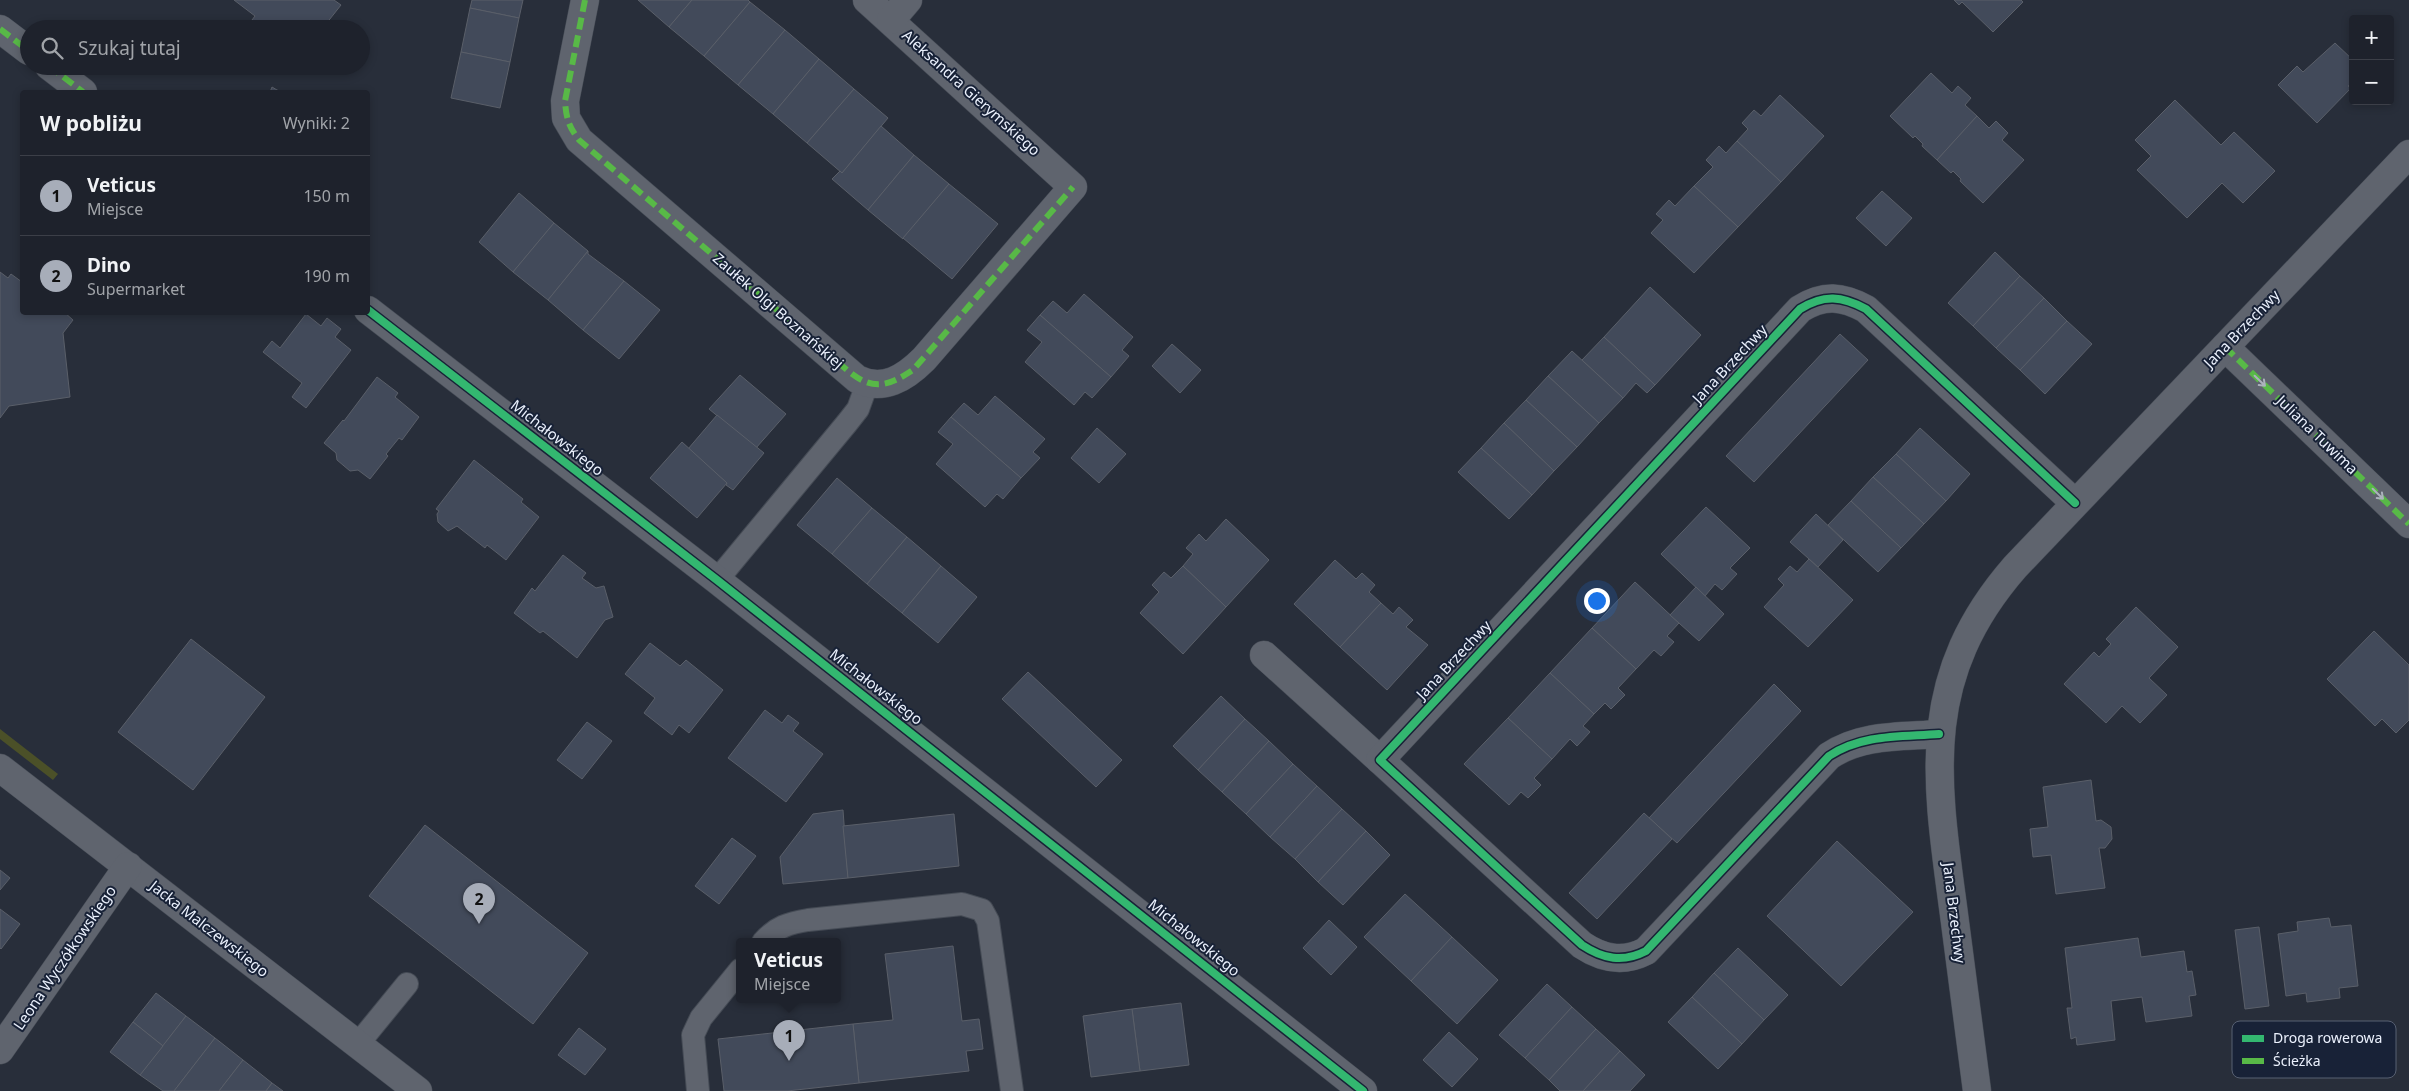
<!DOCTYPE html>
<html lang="pl">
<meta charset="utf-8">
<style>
body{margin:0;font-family:"Noto Sans",sans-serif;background:#262a34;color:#f1f3f6}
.controls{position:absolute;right:15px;top:15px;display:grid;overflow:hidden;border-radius:5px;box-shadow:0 2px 8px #0003}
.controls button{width:45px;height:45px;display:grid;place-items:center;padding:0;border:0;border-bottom:1px solid #3c3f48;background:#1e222c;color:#f1f3f6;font:25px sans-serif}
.you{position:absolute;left:1596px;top:600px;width:18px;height:18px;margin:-12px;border:4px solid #fff;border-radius:50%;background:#1a73e8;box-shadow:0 0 0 8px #1a73e833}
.badge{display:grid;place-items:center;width:32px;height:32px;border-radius:50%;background:#a7adb9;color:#111;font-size:16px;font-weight:700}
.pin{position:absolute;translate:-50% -41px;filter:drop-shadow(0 1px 2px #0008)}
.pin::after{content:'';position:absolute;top:26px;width:18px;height:15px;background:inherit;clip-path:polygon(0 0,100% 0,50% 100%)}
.popup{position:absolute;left:736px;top:938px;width:105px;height:65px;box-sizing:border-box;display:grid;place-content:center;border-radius:5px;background:#1e222c;filter:drop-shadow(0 1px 4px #0005);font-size:16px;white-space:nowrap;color:#a1a4a9}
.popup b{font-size:19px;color:#f1f3f6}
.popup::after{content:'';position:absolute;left:50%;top:100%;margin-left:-10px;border:10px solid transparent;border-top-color:#1e222c}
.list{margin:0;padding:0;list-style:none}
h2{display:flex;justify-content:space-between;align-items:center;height:65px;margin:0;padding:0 20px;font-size:21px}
h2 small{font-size:16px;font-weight:400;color:#a1a4a9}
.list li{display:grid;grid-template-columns:32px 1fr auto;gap:15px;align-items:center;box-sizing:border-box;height:80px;padding:0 20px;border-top:1px solid #3c3f48}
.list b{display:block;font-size:19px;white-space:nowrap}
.list p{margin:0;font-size:16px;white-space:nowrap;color:#a1a4a9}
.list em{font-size:16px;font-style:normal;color:#a1a4a9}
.icon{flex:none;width:28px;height:28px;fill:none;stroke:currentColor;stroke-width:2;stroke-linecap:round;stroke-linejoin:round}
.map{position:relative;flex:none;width:2409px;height:1091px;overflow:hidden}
.search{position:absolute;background:#1e222c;box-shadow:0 2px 8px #0003;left:20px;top:20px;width:350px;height:55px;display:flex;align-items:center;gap:12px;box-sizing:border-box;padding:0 18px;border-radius:28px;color:#a1a4a9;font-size:19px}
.panel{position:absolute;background:#1e222c;box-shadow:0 2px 8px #0003;left:20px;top:90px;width:350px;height:225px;border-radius:5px}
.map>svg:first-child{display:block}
</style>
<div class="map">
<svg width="2409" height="1091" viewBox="0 0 2409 1091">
<rect width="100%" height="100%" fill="#282e3a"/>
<polygon fill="#4b5028" points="0,729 58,774 53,780 0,739"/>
<g fill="#424a5a" stroke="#5a5f69">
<polygon points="234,0 334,0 341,5 322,29 263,29 252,20 255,16"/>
<polygon points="472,0 523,0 519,18 470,8"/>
<polygon points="638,0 692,0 669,27"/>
<polygon points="692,0 748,0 750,2 704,56 669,27"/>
<polygon points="1954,0 2021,0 2023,2 1993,32 1962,2 1959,5"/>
<polygon points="750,2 785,30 738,85 704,56"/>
<polygon points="470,8 519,18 510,62 461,52"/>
<polygon points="785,30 819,59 773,114 738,85"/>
<polygon points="2335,43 2353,60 2353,82 2348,86 2351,88 2317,123 2278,85 2297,66 2303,72"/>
<polygon points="461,52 510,62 500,108 451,98"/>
<polygon points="819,59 854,89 807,143 773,114"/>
<polygon points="1931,73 1952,93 1958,86 1971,98 1965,105 1977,116 1937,160 1922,146 1923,144 1915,136 1913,138 1890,116"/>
<polygon points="272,87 277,90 282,92 270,92"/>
<polygon points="854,89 888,118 842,173 807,143"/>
<polygon points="1780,95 1824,136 1781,182 1737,141 1748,129 1742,123 1754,110 1761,116"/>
<polygon points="2175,100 2221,145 2234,132 2275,171 2243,203 2222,183 2187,218 2137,170 2151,156 2135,140"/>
<polygon points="1977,116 1989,128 1996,121 2008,133 2002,140 2024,160 1983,203 1960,181 1961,179 1953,171 1951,173 1937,160"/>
<polygon points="881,126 914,155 868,210 832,179 840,171 842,173"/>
<polygon points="1737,141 1781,182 1738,227 1694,186 1713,167 1706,160 1719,146 1726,153"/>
<polygon points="914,155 949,184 903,239 868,210"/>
<polygon points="949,184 998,224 952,279 903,238"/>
<polygon points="1694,186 1738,227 1694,273 1651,233 1663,220 1656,214 1669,200 1675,206"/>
<polygon points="1882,191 1912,218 1886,246 1856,218"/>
<polygon points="519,193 554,223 513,272 479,242"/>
<polygon points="554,223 588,251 548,300 513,272"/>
<polygon points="588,251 588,254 624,281 583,330 548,300"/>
<polygon points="1995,252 2020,276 1973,326 1948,303"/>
<polygon points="0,272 8,278 11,274 22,282 22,312 64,312 73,320 63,333 70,397 9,406 0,418"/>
<polygon points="2020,276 2044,298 1996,348 1973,326"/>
<polygon points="624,281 660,310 619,359 583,330"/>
<polygon points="1650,287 1701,335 1655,385 1604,337"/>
<polygon points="1084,294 1133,337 1122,350 1129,356 1111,377 1040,315 1053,301 1067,313"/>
<polygon points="2044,298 2067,321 2020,370 1996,348"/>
<polygon points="306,314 321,326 327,318 341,329 335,337 351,350 306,408 292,397 302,383 263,352 272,341 280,348"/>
<polygon points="1040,315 1111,377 1092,398 1085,392 1074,405 1025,362 1042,342 1027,330"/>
<polygon points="2067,321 2092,344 2045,394 2020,370"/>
<polygon points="1840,334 1868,360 1754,482 1726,456"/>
<polygon points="1604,337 1655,385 1647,393 1636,383 1623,398 1582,360"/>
<polygon points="1172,344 1201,370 1180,393 1152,366"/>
<polygon points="1572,351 1623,398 1599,423 1548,376"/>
<polygon points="740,375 786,414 756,448 709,409"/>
<polygon points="1548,376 1599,423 1577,447 1526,400"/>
<polygon points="377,377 398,393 395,397 419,417 402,440 399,438 386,454 388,456 370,479 358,470 350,471 337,460 336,453 324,443 343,420 344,421"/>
<polygon points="995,396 1045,439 1033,452 1040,458 1021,478 951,417 964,403 978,415"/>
<polygon points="1526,400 1577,447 1554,471 1504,423"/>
<polygon points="717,415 764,453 733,490 726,485 727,483 688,449"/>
<polygon points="951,417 1021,478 1003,499 997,494 985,507 936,464 953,444 938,432"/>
<polygon points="1504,423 1554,471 1532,495 1481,448"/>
<polygon points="1097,428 1126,454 1099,483 1071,458"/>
<polygon points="1920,428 1970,474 1946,501 1896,454"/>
<polygon points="682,442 727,483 697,518 650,478"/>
<polygon points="1481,448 1532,495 1509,519 1458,472"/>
<polygon points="1896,454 1946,501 1924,524 1873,477"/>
<polygon points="474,460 523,499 521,502 539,517 506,560 487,545 485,548 457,526 448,531 438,522 437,514 439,511 436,509"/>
<polygon points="1873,477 1924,524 1901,548 1851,501"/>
<polygon points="837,478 872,508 832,554 797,525"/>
<polygon points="1851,501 1901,548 1878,572 1828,525"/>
<polygon points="1706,507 1750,548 1730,568 1737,574 1722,590 1715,584 1705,596 1661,554"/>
<polygon points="872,508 907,537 867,584 832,554"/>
<polygon points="1816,514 1843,540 1818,567 1790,542"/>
<polygon points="1226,519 1269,560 1226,607 1183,566 1193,554 1186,548 1199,534 1206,541"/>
<polygon points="907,537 941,566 902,613 867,584"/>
<polygon points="563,555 586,573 582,578 596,588 604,586 613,617 605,620 577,658 543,631 540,633 514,613 532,588 535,591"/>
<polygon points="1809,559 1853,600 1808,647 1764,607 1784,585 1778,579 1790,566 1797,572"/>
<polygon points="1335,560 1356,579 1362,573 1375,585 1369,592 1381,603 1340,647 1294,604"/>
<polygon points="941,566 977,597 938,643 902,613"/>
<polygon points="1183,566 1226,607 1183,654 1140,613 1159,592 1152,585 1164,572 1171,578"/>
<polygon points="1635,582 1679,623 1667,636 1674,642 1661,656 1654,650 1636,669 1592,628"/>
<polygon points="1696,587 1724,614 1699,641 1670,615"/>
<polygon points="1381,603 1393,614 1399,607 1413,620 1406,627 1428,645 1387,690 1340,647"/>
<polygon points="2136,607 2178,647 2149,678 2167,695 2140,723 2122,706 2106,723 2064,684 2094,652 2099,657 2111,644 2106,639"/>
<polygon points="1592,628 1636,669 1618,688 1625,695 1611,709 1605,703 1594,714 1550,673"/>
<polygon points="2374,631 2409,665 2409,720 2396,733 2382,719 2375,726 2327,679"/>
<polygon points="191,639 265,697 193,790 118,732"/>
<polygon points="650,643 680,666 686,660 723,690 689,733 679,725 672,735 644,713 655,698 625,674"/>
<polygon points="1028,672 1122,760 1096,787 1002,699"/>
<polygon points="1550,673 1594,714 1583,726 1590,732 1577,746 1570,739 1552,759 1508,718"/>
<polygon points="1774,684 1801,711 1677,843 1649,818"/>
<polygon points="1221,696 1245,719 1198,770 1173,746"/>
<polygon points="765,710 782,723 788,715 799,723 793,731 823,754 786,802 728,758"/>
<polygon points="1508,718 1552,759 1534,778 1541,785 1528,798 1521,792 1509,805 1464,764"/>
<polygon points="1245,719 1269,741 1222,792 1198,770"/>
<polygon points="587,722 612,741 582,779 557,760"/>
<polygon points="1269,741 1293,764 1246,814 1222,792"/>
<polygon points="1293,764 1317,786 1270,837 1246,814"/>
<polygon points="2091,780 2096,821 2101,820 2111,827 2112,839 2105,848 2099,848 2105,888 2056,894 2051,855 2033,857 2030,829 2048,827 2043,787"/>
<polygon points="1317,786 1342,809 1295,859 1270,837"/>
<polygon points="1342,809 1366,831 1318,882 1295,859"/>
<polygon points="843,810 848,878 783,884 780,857 813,814"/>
<polygon points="1644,813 1672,839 1597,919 1569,893"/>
<polygon points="954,814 959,866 848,878 843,826"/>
<polygon points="425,825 588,953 533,1024 369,896"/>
<polygon points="1366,831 1390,855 1343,905 1318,882"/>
<polygon points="732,838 756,856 719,904 695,886"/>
<polygon points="1837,841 1913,912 1841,986 1767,916"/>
<polygon points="0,870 10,878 0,890"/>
<polygon points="1405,894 1452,937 1411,981 1364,937"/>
<polygon points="0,909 20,924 1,949 0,948"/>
<polygon points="2329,918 2331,927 2351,925 2358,986 2339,988 2340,998 2307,1002 2306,993 2286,996 2278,934 2298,931 2297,922"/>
<polygon points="1329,920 1357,947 1331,975 1303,948"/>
<polygon points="2259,927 2269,1006 2245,1009 2235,930"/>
<polygon points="1452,937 1498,980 1457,1024 1411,981"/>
<polygon points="2138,938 2141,957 2184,951 2187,972 2192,971 2196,995 2189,996 2192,1016 2146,1022 2142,997 2111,1001 2115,1040 2077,1045 2076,1037 2071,1039 2067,1008 2072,1008 2065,948"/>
<polygon points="953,946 962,1021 979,1019 983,1049 966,1051 969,1071 859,1083 853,1024 893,1020 885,954"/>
<polygon points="1738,948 1788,995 1764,1020 1714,973"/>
<polygon points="1714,973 1764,1020 1742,1044 1692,997"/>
<polygon points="1547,984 1572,1007 1525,1058 1499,1035"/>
<polygon points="156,993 186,1016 163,1046 133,1022"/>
<polygon points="1692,997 1742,1044 1718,1069 1668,1022"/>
<polygon points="1181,1003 1189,1065 1140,1071 1132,1009"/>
<polygon points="1572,1007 1596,1029 1549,1080 1525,1058"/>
<polygon points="1132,1009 1140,1071 1091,1077 1083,1016"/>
<polygon points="186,1016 215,1038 174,1091 163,1091 140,1075"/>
<polygon points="133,1022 163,1046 140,1075 110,1052"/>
<polygon points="853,1024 859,1083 787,1091 724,1091 718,1039"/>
<polygon points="579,1028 606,1049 585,1075 558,1055"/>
<polygon points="1596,1029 1620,1051 1583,1091 1560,1091 1549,1080"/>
<polygon points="1449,1032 1478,1059 1452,1087 1423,1060"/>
<polygon points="215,1038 243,1060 219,1091 174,1091"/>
<polygon points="1620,1051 1645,1075 1630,1091 1583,1091"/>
<polygon points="243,1060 272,1083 266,1091 219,1091"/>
<polygon points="272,1083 283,1091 266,1091"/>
</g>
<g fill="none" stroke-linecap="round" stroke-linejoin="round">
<g stroke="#454b55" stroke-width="24">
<g id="service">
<polyline points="717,580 847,423 858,409 867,384"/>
<path d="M 763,942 C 776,927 789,923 808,920 L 962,904 L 982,910 L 988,921 L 1012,1091"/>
<polyline points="358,1044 407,984"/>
<polyline points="698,1091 693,1035 701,1018 740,970"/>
</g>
</g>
<g stroke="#454b55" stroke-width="29">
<g id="minor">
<path d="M 585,0 L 565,101 L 566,118 L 579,140 L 857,379 C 883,392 905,378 924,359 L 1073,187 L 867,0"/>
<polyline points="891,20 908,0"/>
<polyline points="0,29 29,51"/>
<polyline points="49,66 83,92"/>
<polyline points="368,310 717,580 1363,1091"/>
<polyline points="2225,347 2409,524"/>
<polyline points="1264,655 1380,760"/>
<path d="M 1939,734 C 1901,737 1862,734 1829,756 L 1646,951 C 1623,963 1603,959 1582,945 L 1380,760 L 1800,309 C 1824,294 1842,296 1866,309 L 2075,503"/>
<polyline points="0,768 418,1091"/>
<polyline points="0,1050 128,866"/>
<path d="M 1977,1091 C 1969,1030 1961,968 1953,907 C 1935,775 1920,676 2015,567 L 2409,154"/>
</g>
</g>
<use href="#service" stroke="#5f646e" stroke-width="22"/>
<use href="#minor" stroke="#5f646e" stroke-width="28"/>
<g stroke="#58b947" stroke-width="6" stroke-dasharray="12 6" stroke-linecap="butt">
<path d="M 585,0 L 565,101 C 566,118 569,127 579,140 L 847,370 C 872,391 887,387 913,370 L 1073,187"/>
<polyline points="0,29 29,51"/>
<polyline points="49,66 83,92"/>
<polyline points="2225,347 2409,524"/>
</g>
<g stroke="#182237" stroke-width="11">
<g id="cycleway">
<polyline points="368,310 717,580 1363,1091"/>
<path d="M 1939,734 C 1901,737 1862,734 1829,756 L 1646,951 C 1623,963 1603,959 1582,945 L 1380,760 L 1800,309 C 1824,294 1842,296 1866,309 L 2075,503"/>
</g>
</g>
<use href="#cycleway" stroke="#33b770" stroke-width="8"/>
</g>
<defs><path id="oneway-shaft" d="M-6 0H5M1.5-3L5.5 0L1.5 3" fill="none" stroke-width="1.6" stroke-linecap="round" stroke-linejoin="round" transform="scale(1.25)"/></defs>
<g stroke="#acb2bd">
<use href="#oneway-shaft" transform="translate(2260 381) rotate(44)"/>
<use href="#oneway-shaft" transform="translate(2378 494) rotate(44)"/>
</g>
<g text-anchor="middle" stroke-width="4" stroke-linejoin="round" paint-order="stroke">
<g font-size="15" fill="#ebf1fd" stroke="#182237">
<text transform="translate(971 93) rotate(42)" y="5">Aleksandra Gierymskiego</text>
<text transform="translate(778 311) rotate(41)" y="5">Zaułek Olgi Boznańskiej</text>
<text transform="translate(2242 329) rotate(-46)" y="5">Jana Brzechwy</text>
<text transform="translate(1730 364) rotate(-47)" y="5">Jana Brzechwy</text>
<text transform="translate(2317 435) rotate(44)" y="5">Juliana Tuwima</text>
<text transform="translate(557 438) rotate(38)" y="5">Michałowskiego</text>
<text transform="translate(1454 660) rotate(-47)" y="5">Jana Brzechwy</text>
<text transform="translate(876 687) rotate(38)" y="5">Michałowskiego</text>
<text transform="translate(1954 913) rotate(83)" y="5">Jana Brzechwy</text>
<text transform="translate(209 929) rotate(38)" y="5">Jacka Malczewskiego</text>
<text transform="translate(1194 938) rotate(39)" y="5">Michałowskiego</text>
<text transform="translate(65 958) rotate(-56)" y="5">Leona Wyczółkowskiego</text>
</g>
</g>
<rect x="2232" y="1021" width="164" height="57" rx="8" fill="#182237" stroke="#576072" stroke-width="1"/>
<rect x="2242" y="1035" width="22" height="7" fill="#33b770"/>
<rect x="2242" y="1058" width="22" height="6" fill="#58b947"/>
<g font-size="14" fill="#ebf1fd">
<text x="2273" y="1043">Droga rowerowa</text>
<text x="2273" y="1066">Ścieżka</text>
</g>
</svg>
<div class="controls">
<button>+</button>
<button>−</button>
</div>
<div class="you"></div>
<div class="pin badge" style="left:789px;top:1061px">1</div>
<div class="popup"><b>Veticus</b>Miejsce</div>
<div class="pin badge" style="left:479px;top:924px">2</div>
<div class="search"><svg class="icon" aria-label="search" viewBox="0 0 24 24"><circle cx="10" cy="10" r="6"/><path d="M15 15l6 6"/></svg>Szukaj tutaj</div>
<section class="panel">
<h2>W pobliżu<small>Wyniki: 2</small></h2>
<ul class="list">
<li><span class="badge">1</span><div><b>Veticus</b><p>Miejsce</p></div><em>150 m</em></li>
<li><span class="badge">2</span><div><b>Dino</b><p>Supermarket</p></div><em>190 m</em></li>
</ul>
</section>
</div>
